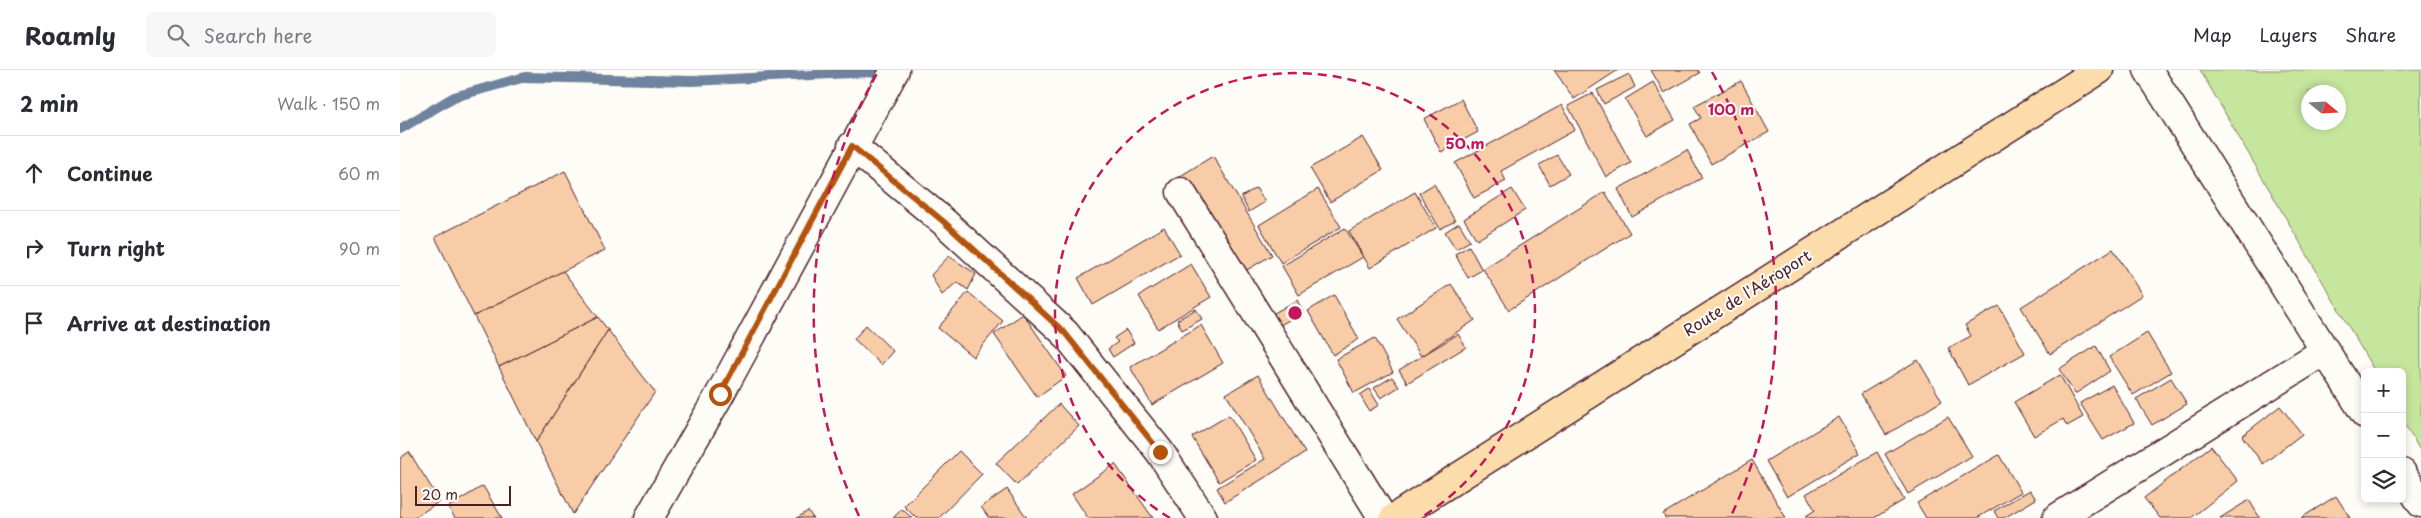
<!DOCTYPE html>
<meta charset="utf-8">
<style>
body{margin:0;font-family:"Playpen Sans",sans-serif;background:#f7f7f7;color:#2b2b33}
.controls{position:absolute;right:15px;bottom:15px;display:grid;overflow:hidden;border-radius:8px;box-shadow:0 2px 8px #0003}
.controls button{width:45px;height:45px;display:grid;place-items:center;padding:0;border:0;border-bottom:1px solid #e1e1e2;background:#fff;color:#2b2b33;font:25px sans-serif}
.compass{position:absolute;left:1901px;top:15px;width:45px;height:45px;border-radius:50%;background:#fff;box-shadow:0 2px 8px #0003;rotate:108deg}
.scale{position:absolute;left:15px;bottom:12px;width:96px;box-sizing:border-box;padding-left:5px;border:2px solid #4a1f2b;border-top:0;font-size:14px;line-height:18px;white-space:nowrap;color:#4a1f2b;-webkit-text-stroke:4px #fdfcf7;paint-order:stroke}
.stop{position:absolute;width:15px;height:15px;margin:-11px;border:4px solid #b45309;border-radius:50%;background:#fff}
.stop.end{background:#b45309;border-color:#fff;box-shadow:0 1px 5px #0008}
.list{margin:0;padding:0;list-style:none}
h2{display:flex;justify-content:space-between;align-items:center;height:65px;margin:0;padding:0 20px;font-size:21px}
h2 small{font-size:16px;font-weight:400;color:#7c7c81}
.list li{display:grid;grid-template-columns:32px 1fr auto;gap:15px;align-items:center;box-sizing:border-box;height:75px;padding:0 20px;border-top:1px solid #e1e1e2}
.list b{display:block;font-size:19px;white-space:nowrap}
.list em{font-size:16px;font-style:normal;color:#7c7c81}
.icon{flex:none;width:28px;height:28px;fill:none;stroke:currentColor;stroke-width:2;stroke-linecap:round;stroke-linejoin:round}
.map{position:relative;flex:none;width:2021px;height:448px;overflow:hidden}
header{display:flex;align-items:center;gap:30px;box-sizing:border-box;height:70px;padding:0 25px;background:#fff;border-bottom:1px solid #e1e1e2}
header strong{font-size:24px}
nav{display:flex;gap:28px;margin-inline-start:auto;font-size:18px}
.search{width:350px;height:45px;background:#f7f7f7;display:flex;align-items:center;gap:12px;box-sizing:border-box;padding:0 18px;border-radius:8px;color:#7c7c81;font-size:19px}
main{display:flex}
aside{flex:1;background:#fff}
.map>svg:first-child{display:block}
</style>
<header>
<strong>Roamly</strong>
<div class="search"><svg class="icon" aria-label="search" viewBox="0 0 24 24"><circle cx="10" cy="10" r="6"/><path d="M15 15l6 6"/></svg>Search here</div>
<nav><a>Map</a><a>Layers</a><a>Share</a></nav>
</header>
<main>
<aside>
<h2>2 min<small>Walk · 150 m</small></h2>
<ul class="list">
<li><svg class="icon" aria-label="ahead" viewBox="0 0 24 24"><path d="M12 20V5M6 11l6-6 6 6"/></svg><div><b>Continue</b></div><em>60 m</em></li>
<li><svg class="icon" aria-label="right" viewBox="0 0 24 24"><path d="M7 20v-9h11M14 6l5 5-5 5"/></svg><div><b>Turn right</b></div><em>90 m</em></li>
<li><svg class="icon" aria-label="arrive" viewBox="0 0 24 24"><path d="M6 21V4h12l-3 4 3 4H6"/></svg><div><b>Arrive at destination</b></div></li>
</ul>
</aside>
<div class="map">
<svg width="2021" height="448" viewBox="0 0 2021 448">
<rect width="100%" height="100%" fill="#fdfcf7"/>
<filter id="ink" filterUnits="userSpaceOnUse"><feTurbulence type="fractalNoise" baseFrequency=".02" numOctaves="2"/><feDisplacementMap in="SourceGraphic" scale="10" xChannelSelector="R" yChannelSelector="G"/><feConvolveMatrix kernelMatrix="1 2 1 2 8 2 1 2 1" color-interpolation-filters="sRGB"/></filter>
<g filter="url(#ink)">
<path fill="#c6e59d" stroke="#888264" fill-rule="evenodd" d="M 1800,0 L 2021,0 L 2021,382 L 2002,350 L 2002,302 L 1975,302 ZM 1908,22 L 1938,22 L 1938,52 L 1908,52 Z"/>
<g fill="none" stroke-linecap="round" stroke-linejoin="round">
<polyline stroke="#70839e" stroke-width="10" points="0,59 54,27 125,7 292,11 491,1"/>
</g>
<g fill="#f7cca6" stroke="#4a1f2b">
<polygon points="1154,0 1218,0 1174,29"/>
<polygon points="1251,0 1298,0 1300,3 1264,23"/>
<polygon points="1229,4 1235,17 1204,34 1197,20"/>
<polygon points="1341,11 1369,62 1311,94 1290,54 1301,48 1294,36"/>
<polygon points="1253,12 1275,50 1247,66 1225,29"/>
<polygon points="1193,23 1231,93 1206,107 1168,36"/>
<polygon points="1061,29 1078,62 1041,82 1024,49"/>
<polygon points="1162,35 1175,60 1101,101 1106,111 1074,128 1055,93"/>
<polygon points="963,67 983,100 930,132 910,98"/>
<polygon points="1287,80 1302,108 1232,147 1218,119"/>
<polygon points="1157,85 1169,104 1150,115 1139,95"/>
<polygon points="813,86 872,185 835,207 777,108"/>
<polygon points="165,101 205,180 74,246 35,167"/>
<polygon points="1034,114 1055,151 1040,159 1019,123"/>
<polygon points="856,118 865,132 849,142 841,127"/>
<polygon points="918,119 941,157 881,193 859,155"/>
<polygon points="1112,119 1125,140 1077,170 1064,149"/>
<polygon points="1015,122 1036,158 970,198 949,161"/>
<polygon points="1205,122 1230,163 1109,240 1083,199"/>
<polygon points="1059,153 1070,171 1056,179 1045,162"/>
<polygon points="764,157 780,184 693,235 678,208"/>
<polygon points="945,158 963,187 899,225 882,196"/>
<polygon points="1069,176 1082,200 1068,208 1055,184"/>
<polygon points="1713,179 1742,225 1650,284 1621,237"/>
<polygon points="549,186 576,204 568,220 557,212 542,225 531,205"/>
<polygon points="791,194 811,227 758,259 739,226"/>
<polygon points="163,201 198,247 99,297 74,246"/>
<polygon points="1051,214 1075,250 1021,286 997,249"/>
<polygon points="568,222 603,251 573,287 538,258"/>
<polygon points="934,225 959,269 933,285 908,241"/>
<polygon points="897,230 903,242 875,258 869,246"/>
<polygon points="1599,236 1625,283 1568,315 1548,278 1571,266 1565,255"/>
<polygon points="796,239 802,249 782,260 777,250"/>
<polygon points="623,244 666,306 637,327 594,264"/>
<polygon points="198,247 208,260 136,372 99,297"/>
<polygon points="466,255 493,281 481,295 454,269"/>
<polygon points="801,255 823,293 752,335 730,297"/>
<polygon points="208,260 255,322 173,444 136,372"/>
<polygon points="726,260 734,273 713,287 708,279 718,272 714,268"/>
<polygon points="1747,263 1771,302 1733,325 1709,287"/>
<polygon points="1058,264 1066,277 1007,313 999,300"/>
<polygon points="975,268 993,302 954,323 936,289"/>
<polygon points="1696,276 1710,301 1675,324 1659,299"/>
<polygon points="1518,290 1542,331 1486,365 1461,324"/>
<polygon points="858,305 905,383 825,432 817,418 865,389 826,324"/>
<polygon points="1660,305 1683,347 1667,356 1663,349 1634,366 1614,332"/>
<polygon points="992,307 999,317 981,328 974,318"/>
<polygon points="1771,308 1787,334 1752,355 1736,329"/>
<polygon points="1712,315 1734,353 1703,370 1680,333"/>
<polygon points="969,319 979,335 969,341 960,325"/>
<polygon points="659,334 679,356 617,415 596,393"/>
<polygon points="1880,336 1902,364 1863,394 1842,366"/>
<polygon points="829,345 856,390 819,412 792,367"/>
<polygon points="1439,347 1460,383 1387,427 1366,391"/>
<polygon points="1548,347 1572,386 1508,424 1485,384"/>
<polygon points="1811,376 1838,411 1791,448 1760,448 1744,428"/>
<polygon points="559,381 582,404 539,448 516,448 504,436"/>
<polygon points="9,382 40,431 14,448 0,448 0,388"/>
<polygon points="1477,382 1504,430 1474,448 1407,448 1406,446 1415,440 1406,424"/>
<polygon points="1599,385 1621,422 1577,448 1526,448 1517,433"/>
<polygon points="1352,390 1386,448 1265,448 1263,444"/>
<polygon points="715,394 753,448 688,448 672,424"/>
<polygon points="83,416 102,448 55,448 48,437"/>
<polygon points="607,419 627,448 589,448 581,437"/>
<polygon points="1630,420 1636,429 1604,448 1598,448 1594,441"/>
<polygon points="1936,426 1950,448 1901,448"/>
<polygon points="1849,430 1860,448 1820,448"/>
<polygon points="502,439 512,448 493,448"/>
<polygon points="408,441 413,448 397,448"/>
</g>
<g fill="none" stroke-linecap="round" stroke-linejoin="round">
<g stroke="#4a1f2b" stroke-width="31">
<g id="minor">
<polyline points="1748,0 1965,344"/>
<polyline points="452,76 544,152 665,263 760,382 803,448"/>
<polyline points="781,122 983,448"/>
<polyline points="2002,403 2021,433"/>
<polyline points="249,448 320,324 495,0"/>
<polyline points="1657,448 1925,281"/>
</g>
</g>
<g stroke="#4a1f2b" stroke-width="31">
<polyline id="major" points="994,448 1699,0"/>
</g>
<use href="#minor" stroke="#fdfcf7" stroke-width="28"/>
<use href="#major" stroke="#fddcac" stroke-width="28"/>
</g>
</g>
<g fill="none" stroke-linecap="round" stroke-linejoin="round" filter="url(#ink)">
<polyline stroke="#b45309" stroke-width="6" points="320,324 452,76 544,152 665,263 760,382"/>
</g>
<g fill="none" stroke="#c2185b" stroke-width="2.5" stroke-dasharray="9 6">
<path d="M770 448A240 240 0 1 1 1020 448"/>
<path d="M459 446A481 481 0 0 1 478 2M1312 2A481 481 0 0 1 1331 446"/>
</g>
<g text-anchor="middle" stroke-width="4" stroke-linejoin="round" paint-order="stroke">
<g font-size="16" fill="#4a1f2b" stroke="#fdfcf7">
<text transform="translate(1347 223) rotate(-32)" y="6">Route de l'Aéroport</text>
</g>
</g>
<circle cx="895" cy="243" r="8" fill="#c2185b" stroke="#fdfcf7" stroke-width="2.5"/>
<g font-size="15" text-anchor="middle" font-weight="bold" fill="#c2185b" stroke="#fdfcf7" stroke-width="4" stroke-linejoin="round" paint-order="stroke">
<text x="1331" y="45">100 m</text>
<text x="1065" y="79">50 m</text>
</g>
</svg>
<div class="controls">
<button>+</button>
<button>−</button>
<button><svg class="icon" aria-label="layers" viewBox="0 0 24 24"><path d="M12 4l9 5-9 5-9-5zM3 14l9 5 9-5"/></svg></button>
</div>
<svg class="compass" viewBox="-18 -18 36 36"><path d="M0-13l5 13h-10z" fill="#e53935"/><path d="M0 13l5-13h-10z" fill="#7c7c81"/></svg>
<div class="scale">20 m</div>
<div class="stop" style="left:320px;top:324px"></div>
<div class="stop end" style="left:760px;top:382px"></div>
</div>
</main>
